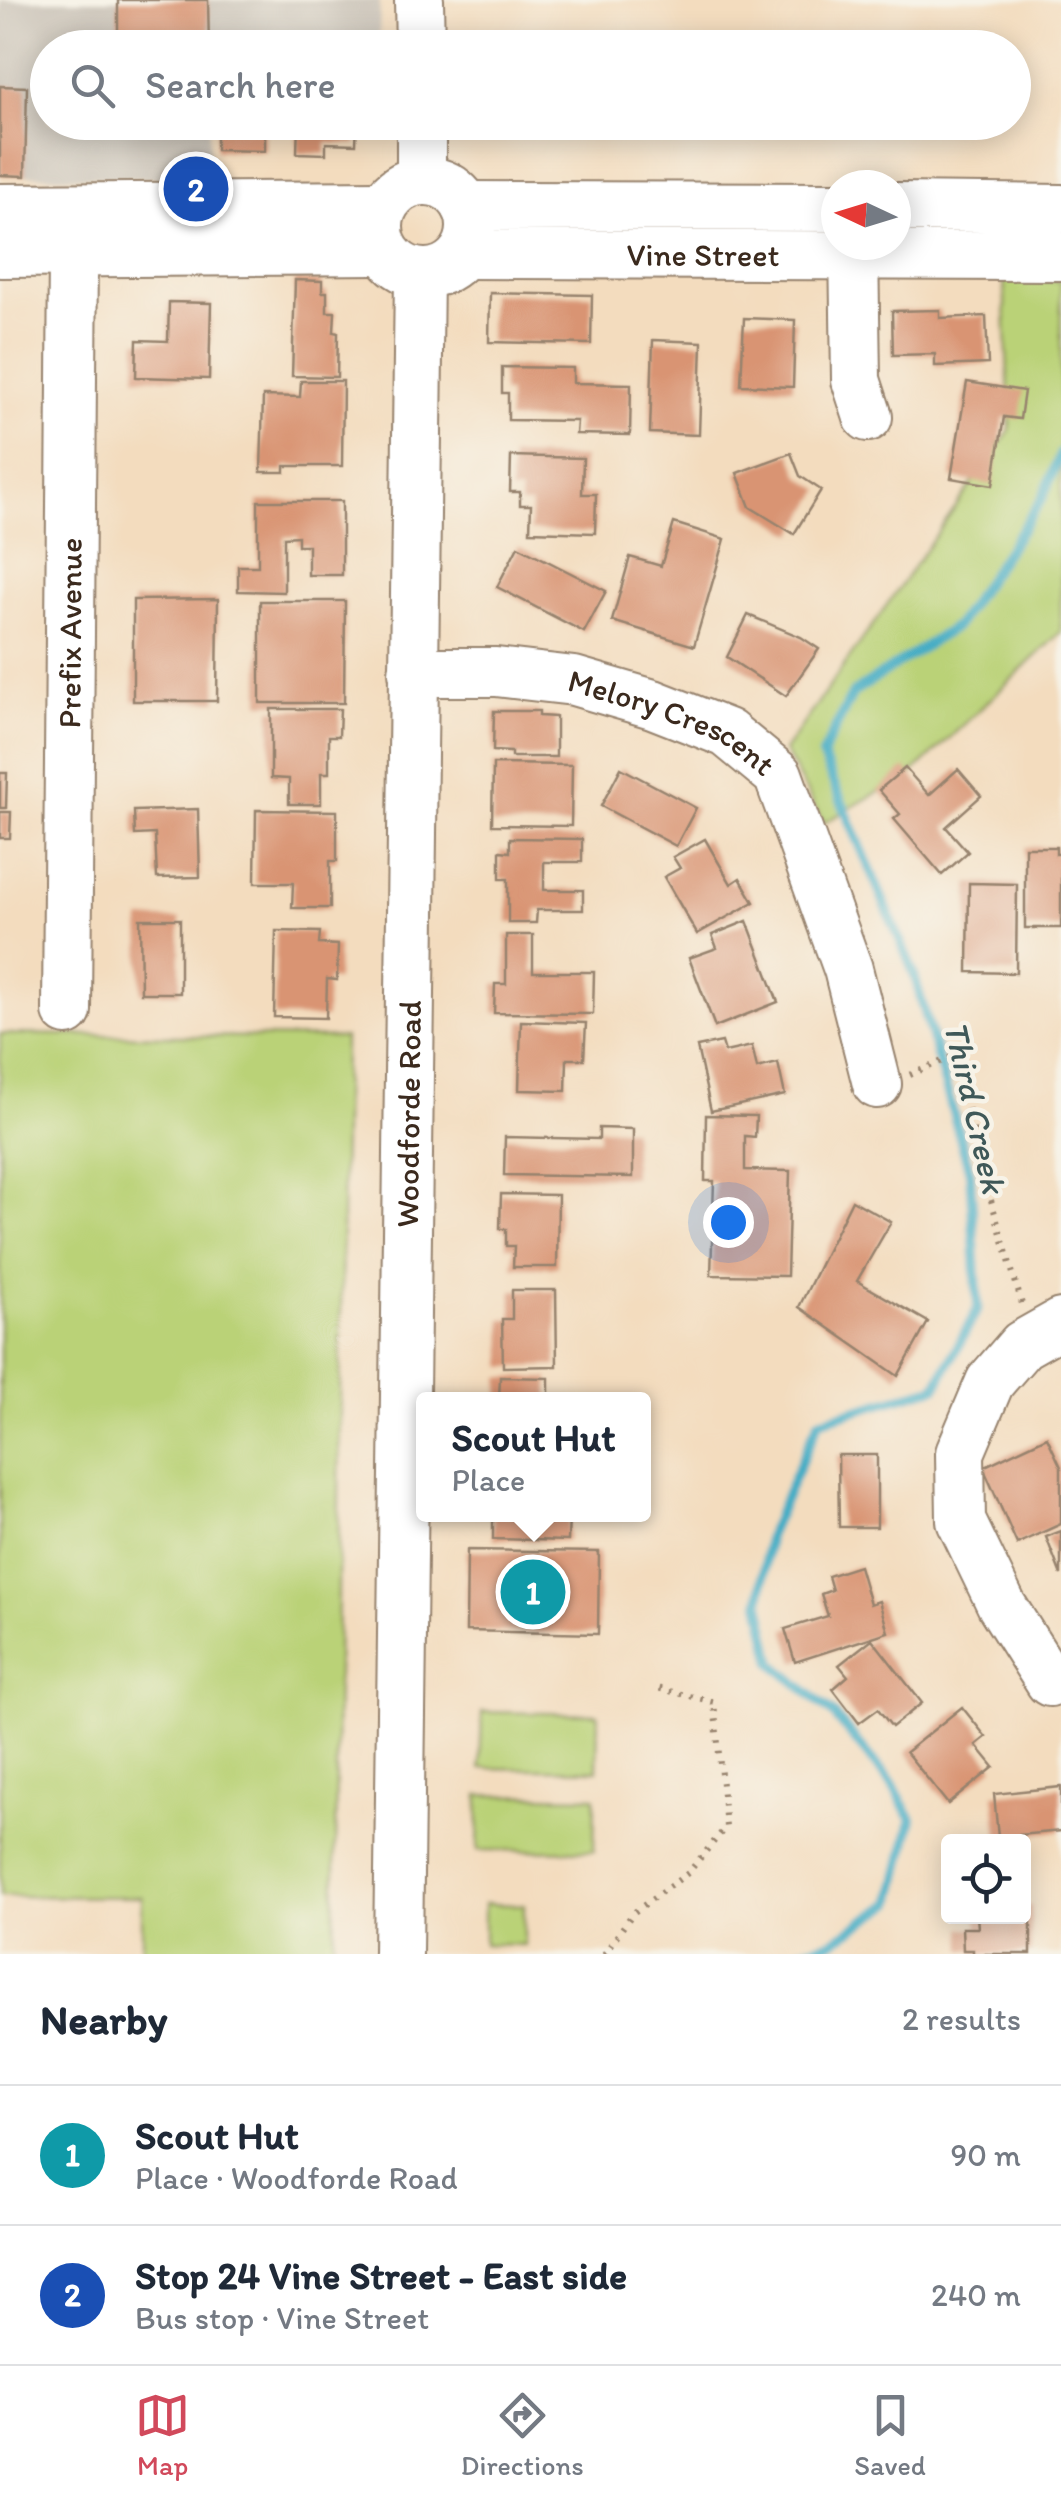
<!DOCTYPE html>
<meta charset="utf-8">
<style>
body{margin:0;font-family:Itim,sans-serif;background:#f2f2f3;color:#1f2937}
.controls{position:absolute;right:30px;bottom:30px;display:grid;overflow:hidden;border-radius:10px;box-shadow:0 5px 25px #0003}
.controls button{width:90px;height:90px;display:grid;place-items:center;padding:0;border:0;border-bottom:2px solid #e0e1e3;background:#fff;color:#1f2937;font:50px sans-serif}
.compass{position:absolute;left:821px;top:170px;width:90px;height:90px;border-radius:50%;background:#fff;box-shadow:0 5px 25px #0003;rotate:274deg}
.you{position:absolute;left:728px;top:1222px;width:35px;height:35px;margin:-25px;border:8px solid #fff;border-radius:50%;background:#1a73e8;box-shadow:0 0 0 15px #1a73e833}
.badge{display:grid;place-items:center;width:65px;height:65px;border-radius:50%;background:#d1495b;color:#fff;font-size:32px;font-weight:700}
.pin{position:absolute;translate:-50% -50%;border:5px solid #fff;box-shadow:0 2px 10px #0006}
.popup{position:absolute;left:416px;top:1392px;width:235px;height:130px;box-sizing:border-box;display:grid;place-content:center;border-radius:10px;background:#fff;filter:drop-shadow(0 2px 8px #0005);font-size:32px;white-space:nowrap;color:#747a83}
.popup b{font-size:38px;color:#1f2937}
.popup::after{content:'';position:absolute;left:50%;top:100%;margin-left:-20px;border:20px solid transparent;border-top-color:#fff}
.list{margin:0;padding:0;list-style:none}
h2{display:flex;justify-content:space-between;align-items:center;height:130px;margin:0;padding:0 40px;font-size:42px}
h2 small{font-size:32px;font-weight:400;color:#747a83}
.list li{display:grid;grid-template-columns:65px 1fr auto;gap:30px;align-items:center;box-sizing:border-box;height:140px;padding:0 40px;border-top:2px solid #e0e1e3}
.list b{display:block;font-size:38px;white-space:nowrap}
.list p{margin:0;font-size:32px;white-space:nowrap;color:#747a83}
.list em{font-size:32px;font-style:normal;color:#747a83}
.icon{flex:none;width:55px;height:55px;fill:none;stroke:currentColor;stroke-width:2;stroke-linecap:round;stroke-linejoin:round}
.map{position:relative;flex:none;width:1061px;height:1954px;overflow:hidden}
.search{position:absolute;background:#fff;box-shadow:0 5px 25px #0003;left:30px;right:30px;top:30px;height:110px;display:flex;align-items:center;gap:25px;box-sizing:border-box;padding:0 35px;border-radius:55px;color:#747a83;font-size:38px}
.sheet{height:410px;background:#fff}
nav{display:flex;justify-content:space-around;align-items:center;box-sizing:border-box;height:140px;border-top:2px solid #e0e1e3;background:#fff;font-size:28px;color:#747a83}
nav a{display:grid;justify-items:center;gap:5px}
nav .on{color:#d1495b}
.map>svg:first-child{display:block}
</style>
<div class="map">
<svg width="1061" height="1954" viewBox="0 0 1061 1954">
<rect width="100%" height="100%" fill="#f7f3e8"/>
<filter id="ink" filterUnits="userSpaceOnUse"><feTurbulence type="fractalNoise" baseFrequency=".01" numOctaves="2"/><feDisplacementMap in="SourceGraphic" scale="20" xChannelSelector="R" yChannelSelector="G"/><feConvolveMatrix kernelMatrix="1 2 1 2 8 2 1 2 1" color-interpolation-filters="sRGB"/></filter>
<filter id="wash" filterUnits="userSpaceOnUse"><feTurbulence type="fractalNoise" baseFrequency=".0048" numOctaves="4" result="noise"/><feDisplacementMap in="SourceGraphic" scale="40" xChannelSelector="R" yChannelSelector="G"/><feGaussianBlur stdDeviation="2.25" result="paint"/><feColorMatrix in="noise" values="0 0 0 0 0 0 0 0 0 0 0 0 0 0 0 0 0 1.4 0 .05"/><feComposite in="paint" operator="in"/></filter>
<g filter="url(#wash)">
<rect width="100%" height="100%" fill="#f3dcbe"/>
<polygon fill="#cac3b8" points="0,0 380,0 379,47 48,48 48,122 209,123 210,180 0,175"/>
<g fill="#bad277" stroke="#7a7e4a" stroke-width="2.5">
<polygon points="1004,279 1061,281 1061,632 915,771 824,823 784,751 1010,430"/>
<polygon points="0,1034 344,1038 334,1954 142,1954 142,1897 0,1896"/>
<polygon points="482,1712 598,1714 597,1770 480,1768"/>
<polygon points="479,1795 595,1797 594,1851 478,1850"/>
<polygon points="484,1904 524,1905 524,1945 484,1944"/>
</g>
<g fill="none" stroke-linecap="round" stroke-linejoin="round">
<polyline stroke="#46adc5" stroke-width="10" points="789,1954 832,1942 892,1903 912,1819 891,1782 833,1714 773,1663 760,1603 768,1537 819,1421 936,1387 978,1308 970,1173 913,971 822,755 853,693 956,626 1042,499 1061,453"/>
</g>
<g id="blocks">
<g fill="#d99473">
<polygon points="118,0 208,0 209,48 118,48"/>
<polygon points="0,86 27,87 25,176 0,175"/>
<polygon points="216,122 276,122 276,127 265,127 265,151 216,150"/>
<polygon points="298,122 357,122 356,144 326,143 326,154 297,153"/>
<polygon points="295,280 322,281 322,292 327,292 327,312 335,312 334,332 338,333 337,377 292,376"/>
<polygon points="490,293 592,295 591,344 489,342"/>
<polygon points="169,302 211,303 209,379 136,377 137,340 168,341"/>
<polygon points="940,310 940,318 986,316 988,364 935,366 935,354 893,355 892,311"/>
<polygon points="744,318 795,320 793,387 741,385"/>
<polygon points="653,340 702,342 699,435 650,433"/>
<polygon points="502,367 573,368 573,383 631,384 630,435 576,434 577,421 508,420 508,393 502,393"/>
<polygon points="301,381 343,381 342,466 285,466 285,472 261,472 263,396 300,397"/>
<polygon points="967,382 1024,391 1020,419 1004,417 993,485 951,478"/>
<polygon points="791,453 800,476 821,490 794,534 750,507 737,473"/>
<polygon points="511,456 583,458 582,494 596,494 595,533 530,531 531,505 520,505 520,492 510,492"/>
<polygon points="258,501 342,501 342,575 308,575 308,545 298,545 298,536 284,537 284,592 238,591 238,566 258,566"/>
<polygon points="674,523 725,539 694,646 612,621 630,557 661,566"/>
<polygon points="518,546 606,591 584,632 497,587"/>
<polygon points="218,599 217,701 133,701 133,600"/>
<polygon points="260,601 345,601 344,703 260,703"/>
<polygon points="748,615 801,637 819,649 786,696 727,657"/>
<polygon points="271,709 340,709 339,736 329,736 329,773 321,773 321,804 289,804 289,779 271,778"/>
<polygon points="494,711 539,711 539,716 556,717 556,757 511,757 511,752 493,751"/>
<polygon points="493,764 572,765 571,826 492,825"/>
<polygon points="621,768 696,808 676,846 601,806"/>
<polygon points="905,768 929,795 958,769 981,796 946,827 968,852 942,875 894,819 900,814 879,790"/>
<polygon points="0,773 7,773 6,808 0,808"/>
<polygon points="198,809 200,877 157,878 155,834 135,835 134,811"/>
<polygon points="256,810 337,811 337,861 330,861 330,908 292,908 293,883 255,883"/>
<polygon points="0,812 11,812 10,838 0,838"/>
<polygon points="510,838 582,839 582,862 544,862 544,890 583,890 583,910 537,910 536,923 508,923 508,879 500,879 500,851 510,852"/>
<polygon points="705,839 731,884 740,878 754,902 697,934 664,877 680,868 673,857"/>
<polygon points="1025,847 1056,847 1056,854 1061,854 1061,928 1025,928"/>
<polygon points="969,883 1017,884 1016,973 968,972"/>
<polygon points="140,919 180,919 180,993 141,993"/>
<polygon points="747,921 778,1002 715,1027 689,958 717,948 712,935"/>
<polygon points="276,931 320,932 319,944 338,945 337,980 327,979 326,1018 274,1017"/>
<polygon points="506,935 533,935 533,972 594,972 593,1014 494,1013 495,984 506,984"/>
<polygon points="521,1021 586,1023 584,1059 567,1059 566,1091 519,1090"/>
<polygon points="722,1042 725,1052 752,1046 757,1068 778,1063 785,1095 711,1111 697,1047"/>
<polygon points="706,1115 756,1116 755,1137 745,1136 745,1170 790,1171 787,1276 711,1275 714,1181 705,1181"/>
<polygon points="599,1128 633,1129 633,1177 504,1175 505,1137 599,1139"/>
<polygon points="501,1194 558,1195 557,1267 513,1267 514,1246 506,1246 506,1229 500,1229"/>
<polygon points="852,1200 891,1222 857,1281 928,1322 898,1376 799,1307"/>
<polygon points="512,1290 556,1290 557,1366 503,1367 502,1319 512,1319"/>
<polygon points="500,1377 549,1378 549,1400 499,1400"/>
<polygon points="1047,1437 1061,1467 1061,1524 1017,1544 983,1467"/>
<polygon points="838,1455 877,1455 877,1527 839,1527"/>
<polygon points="569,1514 568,1541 493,1539 493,1515"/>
<polygon points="1061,1531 1061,1575 1046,1537"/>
<polygon points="467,1550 599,1552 598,1634 466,1631"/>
<polygon points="859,1566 870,1604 879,1601 888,1632 795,1662 785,1629 828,1616 821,1594 832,1590 828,1576"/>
<polygon points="872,1639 922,1703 892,1727 878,1709 859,1723 833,1689 848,1676 839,1665"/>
<polygon points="962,1707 986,1737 976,1745 994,1767 948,1804 906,1752"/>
<polygon points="1061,1787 1061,1831 998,1837 994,1794"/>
<polygon points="1024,1906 1031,1906 1031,1954 973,1954 973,1950 963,1950 962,1928 978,1928 977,1916 1024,1916"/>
</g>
</g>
</g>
<g filter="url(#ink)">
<use href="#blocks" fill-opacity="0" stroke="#97836e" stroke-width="2.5"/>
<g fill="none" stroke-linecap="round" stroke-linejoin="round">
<g stroke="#97836e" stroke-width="52">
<g id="minor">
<polyline points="419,0 420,48"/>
<polyline points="421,122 421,181"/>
<circle cx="425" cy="227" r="46"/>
<polyline points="466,206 836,207"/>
<polyline points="896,207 1061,209"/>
<polyline points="0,208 384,205"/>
<polyline points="854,245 856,380 868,417"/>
<polyline points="0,253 384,250"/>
<path id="s1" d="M 463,254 L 1061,256"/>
<path id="s2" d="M 413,672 L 496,672 L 574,681 L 653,704 L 727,733 L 778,775 L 848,969 L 877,1084"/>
<path id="s3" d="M 67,1011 L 73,254"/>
<polyline points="1050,1682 1002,1606 961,1521 960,1453 990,1382 1022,1345 1061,1323"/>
<path id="s4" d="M 398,1954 L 419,274"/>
</g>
</g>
<g stroke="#97836e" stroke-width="6" stroke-dasharray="2.5 8" stroke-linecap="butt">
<polyline points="910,1075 956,1055 985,1180 1022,1304"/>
<polyline points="604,1954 633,1913 688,1873 726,1827 714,1702 657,1688"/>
</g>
<use href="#minor" stroke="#fff" stroke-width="48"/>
</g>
</g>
<g text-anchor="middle" stroke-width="9" stroke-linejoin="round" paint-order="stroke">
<g font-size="32" fill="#3b2a1e" stroke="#f7f3e8">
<text dy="11" stroke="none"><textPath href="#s1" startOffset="240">Vine Street</textPath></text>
<text dy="11" stroke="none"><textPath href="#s3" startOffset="378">Prefix Avenue</textPath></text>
<text dy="11" stroke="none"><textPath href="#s2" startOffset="268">Melory Crescent</textPath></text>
<text dy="11" stroke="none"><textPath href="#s4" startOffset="840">Woodforde Road</textPath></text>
</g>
<g font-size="35" font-style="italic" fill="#3f5858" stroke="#f7f3e8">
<text transform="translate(975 1107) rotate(77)" y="12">Third Creek</text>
</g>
</g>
</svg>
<div class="controls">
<button><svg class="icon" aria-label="locate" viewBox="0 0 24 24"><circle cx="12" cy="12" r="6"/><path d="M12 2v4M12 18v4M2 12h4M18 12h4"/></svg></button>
</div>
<svg class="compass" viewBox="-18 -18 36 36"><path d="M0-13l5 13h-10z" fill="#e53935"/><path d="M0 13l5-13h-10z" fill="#747a83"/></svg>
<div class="you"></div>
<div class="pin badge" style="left:533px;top:1592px;background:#0f9aa8">1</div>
<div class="popup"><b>Scout Hut</b>Place</div>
<div class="pin badge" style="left:196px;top:189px;background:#1a4fb4">2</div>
<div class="search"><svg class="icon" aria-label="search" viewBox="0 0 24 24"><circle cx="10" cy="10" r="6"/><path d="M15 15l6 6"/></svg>Search here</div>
</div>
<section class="sheet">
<h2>Nearby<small>2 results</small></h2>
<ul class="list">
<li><span class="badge" style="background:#0f9aa8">1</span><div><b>Scout Hut</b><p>Place · Woodforde Road</p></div><em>90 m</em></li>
<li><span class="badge" style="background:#1a4fb4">2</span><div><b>Stop 24 Vine Street - East side</b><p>Bus stop · Vine Street</p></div><em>240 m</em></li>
</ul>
</section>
<nav>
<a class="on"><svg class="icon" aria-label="map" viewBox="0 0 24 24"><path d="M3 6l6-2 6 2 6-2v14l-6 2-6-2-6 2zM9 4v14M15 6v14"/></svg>Map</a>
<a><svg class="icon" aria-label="directions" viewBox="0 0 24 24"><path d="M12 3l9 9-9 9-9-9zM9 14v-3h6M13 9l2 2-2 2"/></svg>Directions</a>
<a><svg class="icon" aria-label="saved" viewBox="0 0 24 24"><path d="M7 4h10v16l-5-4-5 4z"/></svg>Saved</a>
</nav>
